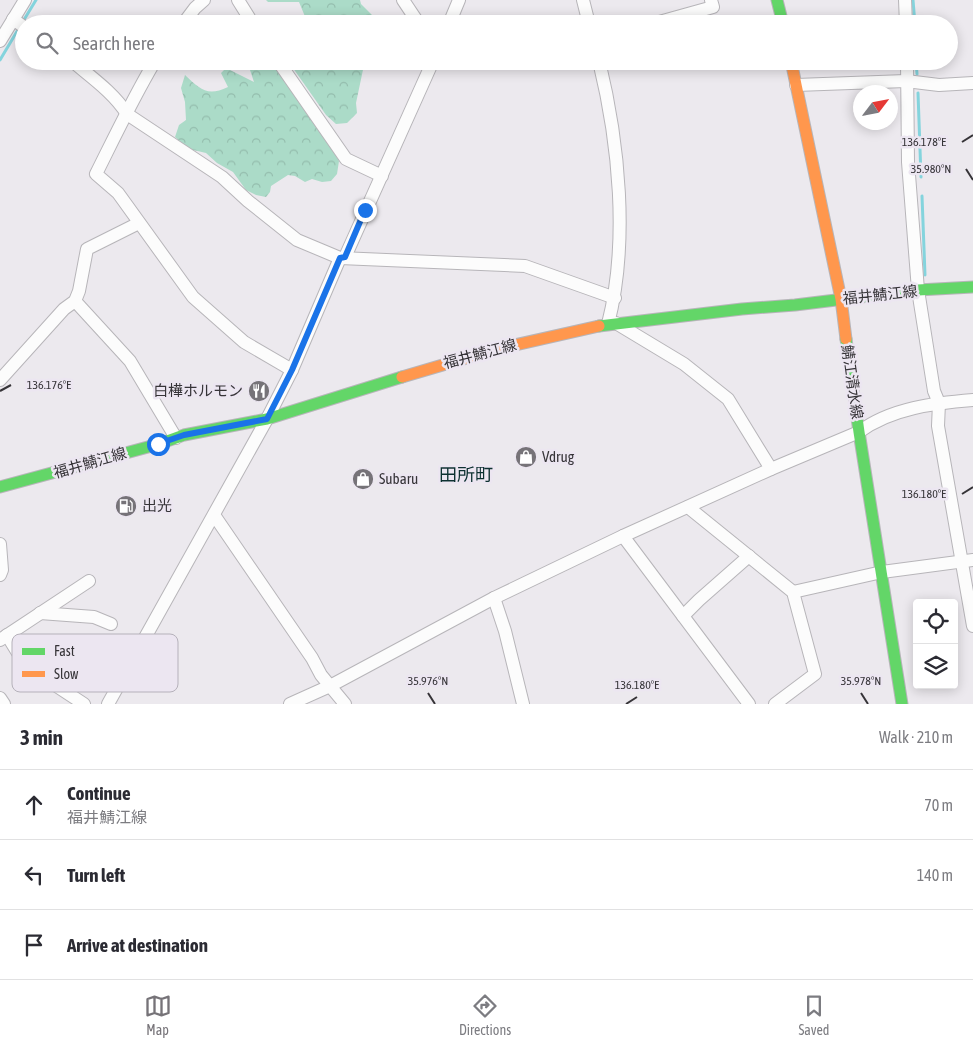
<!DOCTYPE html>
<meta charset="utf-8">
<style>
body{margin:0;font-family:"Asap Condensed","Noto Sans JP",sans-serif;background:#f7f7f7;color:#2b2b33}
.controls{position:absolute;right:15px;bottom:15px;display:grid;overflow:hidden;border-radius:5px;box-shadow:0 2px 12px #0003}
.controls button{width:45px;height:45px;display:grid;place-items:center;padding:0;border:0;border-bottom:1px solid #e1e1e2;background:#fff;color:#2b2b33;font:25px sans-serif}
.compass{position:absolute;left:853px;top:85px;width:45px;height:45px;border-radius:50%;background:#fff;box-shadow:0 2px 12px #0003;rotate:58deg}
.stop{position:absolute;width:15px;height:15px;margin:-11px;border:4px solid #1a73e8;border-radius:50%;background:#fff}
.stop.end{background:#1a73e8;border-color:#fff;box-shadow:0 1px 5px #0008}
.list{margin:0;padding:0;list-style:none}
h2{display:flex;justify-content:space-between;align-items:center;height:65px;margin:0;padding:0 20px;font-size:21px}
h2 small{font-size:16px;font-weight:400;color:#7c7c81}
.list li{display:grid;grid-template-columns:32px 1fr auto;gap:15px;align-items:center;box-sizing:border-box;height:70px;padding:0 20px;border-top:1px solid #e1e1e2}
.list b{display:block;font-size:19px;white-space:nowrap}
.list p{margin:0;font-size:16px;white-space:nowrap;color:#7c7c81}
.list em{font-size:16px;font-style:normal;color:#7c7c81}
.icon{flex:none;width:28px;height:28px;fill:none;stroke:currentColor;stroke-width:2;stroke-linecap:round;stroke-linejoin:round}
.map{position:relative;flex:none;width:973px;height:704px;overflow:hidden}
.search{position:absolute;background:#fff;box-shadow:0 2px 12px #0003;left:15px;right:15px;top:15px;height:55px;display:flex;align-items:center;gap:12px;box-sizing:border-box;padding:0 18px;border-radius:28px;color:#7c7c81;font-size:19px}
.sheet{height:275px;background:#fff}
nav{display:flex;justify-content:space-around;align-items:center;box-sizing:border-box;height:70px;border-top:1px solid #e1e1e2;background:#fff;font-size:14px;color:#7c7c81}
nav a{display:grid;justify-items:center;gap:2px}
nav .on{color:#767378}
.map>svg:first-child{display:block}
</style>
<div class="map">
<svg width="973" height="704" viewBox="0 0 973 704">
<defs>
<pattern id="forest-crowns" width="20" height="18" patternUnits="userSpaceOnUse" patternTransform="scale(1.25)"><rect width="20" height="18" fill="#abdbc8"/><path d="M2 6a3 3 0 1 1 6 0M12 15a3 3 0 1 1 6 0" fill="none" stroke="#94bdad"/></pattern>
</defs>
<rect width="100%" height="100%" fill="#ece9ee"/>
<g fill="url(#forest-crowns)">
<polygon points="266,0 360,0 361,4 380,23 401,22 402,24 303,24 306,19 299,2 268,2"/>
<path d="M 247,61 L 271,61 L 286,80 L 326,139 L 339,161 L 337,174 L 331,181 L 322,182 L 312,179 L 305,182 L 295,176 L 288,175 L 271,186 L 270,192 L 266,197 L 256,195 L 246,190 L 233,172 L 217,163 L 206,153 L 189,149 L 175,137 L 179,125 L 186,120 L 185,102 L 181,88 L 185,75 C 200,89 207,97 228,87 L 221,73 L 226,68 L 254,82 Z"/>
<polygon points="288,61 370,61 364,65 356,103 357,113 347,123 336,124 326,115"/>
</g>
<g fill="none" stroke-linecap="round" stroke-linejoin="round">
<g stroke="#84d4dd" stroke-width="3">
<polyline points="913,0 915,24"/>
<polyline points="22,23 36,0"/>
<polyline points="0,60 19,28"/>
<polyline points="916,61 917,74"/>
<polyline points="918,93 921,177"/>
<polyline points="922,196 925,275"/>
</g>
<g stroke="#b7b5b9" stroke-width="14">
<g id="street">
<polyline points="238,0 253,24"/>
<polyline points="403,0 419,24"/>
<polyline points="583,0 589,24"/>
<polyline points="905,0 906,24"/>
<polyline points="13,19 24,27"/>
<polyline points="183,24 195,8 204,0"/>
<polyline points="449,24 459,0"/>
<polyline points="652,24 713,7 711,0"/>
<polyline points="0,41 25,0"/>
<path d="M 72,61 C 91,77 114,93 127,114 L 222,177 L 248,201 L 297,240 L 340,258 L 525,266 L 615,298"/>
<path d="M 155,61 C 133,98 115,136 96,174 L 118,193 L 193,297 L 244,342 L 292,370"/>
<polyline points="278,61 346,159 382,176"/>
<path d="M 599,61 C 619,143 629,242 608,324"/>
<polyline points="907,61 908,162 918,290 934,391 939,403 938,426 973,626"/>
<polyline points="796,85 906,81 939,85 973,83"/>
<polyline points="345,257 433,61"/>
<polyline points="75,301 130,361 176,438"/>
<polyline points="616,323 684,364 728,399 771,469"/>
<polyline points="0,380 64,309 75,301 79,291 87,249 139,223"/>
<polyline points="688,507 793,592 815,674 775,704"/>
<polyline points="214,515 312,658 321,675 345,704"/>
<polyline points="623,536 749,704"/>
<polyline points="0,575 2,570 0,544"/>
<polyline points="793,592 882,572 973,560"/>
<polyline points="494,598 505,631 523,704"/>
<polyline points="40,613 94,617 111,624"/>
<polyline points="683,616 699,600 749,556"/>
<polyline points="7,635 26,666 84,704"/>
<polyline points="0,640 89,581"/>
<polyline points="0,698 4,704"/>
<polyline points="108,704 267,419 292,370 340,258"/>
<path d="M 290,704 L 330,686 L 494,598 L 623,536 L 771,469 L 859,432 C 891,408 935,403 973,400"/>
</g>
</g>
<g stroke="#b7b5b9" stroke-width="13">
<g id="fast">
<polyline points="777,0 783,24"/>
<polyline points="599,326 742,309 795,305 918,290 973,287"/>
<polyline points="846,339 859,432 902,704"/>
<polyline points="0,487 159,444 184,435 267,419 402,377"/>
</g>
</g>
<g stroke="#b7b5b9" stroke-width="13">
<g id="slow">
<polyline points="791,61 841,299 846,339"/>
<polyline points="402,377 497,349 599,326"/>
</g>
</g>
<use href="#street" stroke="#fcfcfc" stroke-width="12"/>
<use href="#fast" stroke="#63d668" stroke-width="11"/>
<use href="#slow" stroke="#ff974d" stroke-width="11"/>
</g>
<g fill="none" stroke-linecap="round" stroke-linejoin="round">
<polyline stroke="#1a73e8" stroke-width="6" points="158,444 184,435 267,419 292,370 340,258 345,257 365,210"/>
</g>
<path fill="none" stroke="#363438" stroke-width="2" d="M 962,142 L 973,135M 966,169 L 973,180M 0,391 L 11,385M 962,494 L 973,487M 428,693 L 435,704M 861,693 L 868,704M 626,704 L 637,697"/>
<defs>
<g id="restaurant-disc" transform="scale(1.125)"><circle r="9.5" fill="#767378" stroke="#ece6f1"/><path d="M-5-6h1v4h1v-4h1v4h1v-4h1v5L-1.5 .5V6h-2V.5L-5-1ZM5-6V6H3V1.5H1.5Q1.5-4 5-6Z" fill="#fff"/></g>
<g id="shop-disc" transform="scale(1.125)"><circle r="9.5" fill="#767378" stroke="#ece6f1"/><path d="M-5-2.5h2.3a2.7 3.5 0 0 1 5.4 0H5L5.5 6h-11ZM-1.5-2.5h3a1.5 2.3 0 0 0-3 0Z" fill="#fff"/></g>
<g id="fuel-disc" transform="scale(1.125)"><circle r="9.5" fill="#767378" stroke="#ece6f1"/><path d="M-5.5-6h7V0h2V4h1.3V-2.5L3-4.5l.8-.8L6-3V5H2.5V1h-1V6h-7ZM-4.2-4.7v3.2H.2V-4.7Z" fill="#fff"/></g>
</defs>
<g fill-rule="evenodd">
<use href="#restaurant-disc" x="259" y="391"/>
<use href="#shop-disc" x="526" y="457"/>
<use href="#shop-disc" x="363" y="479"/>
<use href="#fuel-disc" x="126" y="506"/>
</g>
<g text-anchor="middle" stroke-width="5" stroke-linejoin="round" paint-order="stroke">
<g font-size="15" fill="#363438" stroke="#ece6f1">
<text transform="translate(880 295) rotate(-6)" y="5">福井鯖江線</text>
<text transform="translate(480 354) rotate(-15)" y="5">福井鯖江線</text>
<text transform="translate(852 382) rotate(82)" y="5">鯖江清水線</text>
<text transform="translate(90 463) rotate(-16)" y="5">福井鯖江線</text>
</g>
<g font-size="15" fill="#363438" stroke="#ece6f1" text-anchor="start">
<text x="243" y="396" text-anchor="end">白樺ホルモン</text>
<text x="542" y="462">Vdrug</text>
<text x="379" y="484">Subaru</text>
<text x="142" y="511">出光</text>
</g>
<g font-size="18" fill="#0d3131" stroke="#ece6f1">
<text x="466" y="481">田所町</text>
</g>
</g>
<rect x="12" y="634" width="166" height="58" rx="8" fill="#ece6f1" stroke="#b5b1ba" stroke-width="1"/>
<rect x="22" y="648" width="23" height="7" fill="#63d668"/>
<rect x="22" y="671" width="23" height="6" fill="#ff974d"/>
<g font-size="14" fill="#363438">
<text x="54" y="656">Fast</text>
<text x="54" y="679">Slow</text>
</g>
<g font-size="12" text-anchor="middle" fill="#363438" stroke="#ece6f1" stroke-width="5" stroke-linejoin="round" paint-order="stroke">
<text x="924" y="146">136.178°E</text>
<text x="931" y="173">35.980°N</text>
<text x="49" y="389">136.176°E</text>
<text x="924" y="498">136.180°E</text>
<text x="428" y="685">35.976°N</text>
<text x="861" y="685">35.978°N</text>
<text x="637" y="689">136.180°E</text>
</g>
</svg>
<div class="controls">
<button><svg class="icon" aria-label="locate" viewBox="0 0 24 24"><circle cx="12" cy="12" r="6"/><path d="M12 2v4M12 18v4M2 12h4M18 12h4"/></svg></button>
<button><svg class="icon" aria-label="layers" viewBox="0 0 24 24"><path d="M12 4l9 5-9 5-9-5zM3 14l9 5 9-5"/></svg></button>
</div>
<svg class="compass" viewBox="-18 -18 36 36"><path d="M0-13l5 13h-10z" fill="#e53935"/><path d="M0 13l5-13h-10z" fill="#7c7c81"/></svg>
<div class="stop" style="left:158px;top:444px"></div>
<div class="stop end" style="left:365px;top:210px"></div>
<div class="search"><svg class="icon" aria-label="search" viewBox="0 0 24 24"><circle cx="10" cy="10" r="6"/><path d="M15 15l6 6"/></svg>Search here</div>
</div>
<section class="sheet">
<h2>3 min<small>Walk · 210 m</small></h2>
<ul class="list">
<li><svg class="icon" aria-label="ahead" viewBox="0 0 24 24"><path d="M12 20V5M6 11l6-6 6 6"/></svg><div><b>Continue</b><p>福井鯖江線</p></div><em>70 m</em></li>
<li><svg class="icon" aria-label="left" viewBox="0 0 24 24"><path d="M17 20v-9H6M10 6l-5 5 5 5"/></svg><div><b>Turn left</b></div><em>140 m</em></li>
<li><svg class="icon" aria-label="arrive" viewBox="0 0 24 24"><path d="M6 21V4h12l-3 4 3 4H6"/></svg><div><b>Arrive at destination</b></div></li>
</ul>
</section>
<nav>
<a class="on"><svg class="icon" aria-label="map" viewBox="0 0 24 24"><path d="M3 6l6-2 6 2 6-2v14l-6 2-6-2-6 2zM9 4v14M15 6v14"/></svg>Map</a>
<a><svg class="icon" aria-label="directions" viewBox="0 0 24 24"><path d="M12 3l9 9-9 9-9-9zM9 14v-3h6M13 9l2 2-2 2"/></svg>Directions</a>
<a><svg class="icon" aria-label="saved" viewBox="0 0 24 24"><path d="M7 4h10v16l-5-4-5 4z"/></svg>Saved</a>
</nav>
